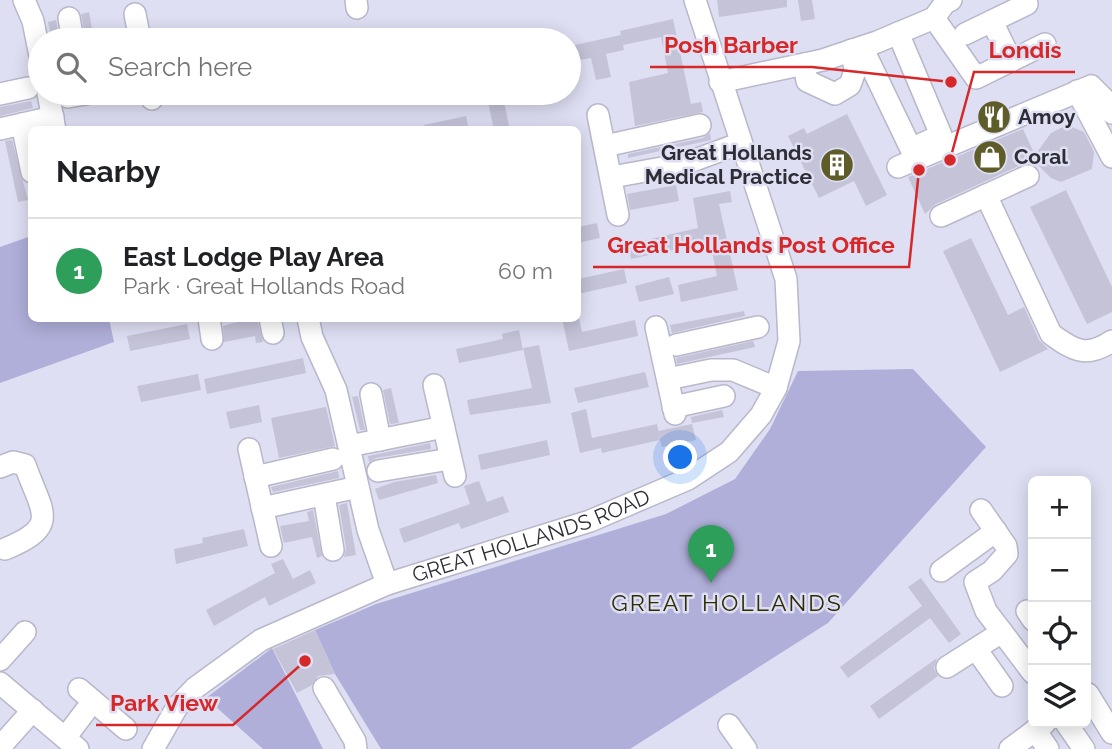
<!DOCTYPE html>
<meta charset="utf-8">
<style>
body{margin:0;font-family:Raleway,sans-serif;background:#f6f6f6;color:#202124}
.controls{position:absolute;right:21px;bottom:21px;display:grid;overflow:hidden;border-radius:10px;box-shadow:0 4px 18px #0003}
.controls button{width:63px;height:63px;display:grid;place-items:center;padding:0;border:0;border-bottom:2px solid #e0e0e0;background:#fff;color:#202124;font:35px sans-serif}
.you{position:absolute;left:681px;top:458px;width:24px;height:24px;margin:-18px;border:5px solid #fff;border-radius:50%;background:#1a73e8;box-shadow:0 0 0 10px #1a73e833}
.badge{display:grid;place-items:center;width:46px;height:46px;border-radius:50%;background:#5e5c29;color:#fff;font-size:23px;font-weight:700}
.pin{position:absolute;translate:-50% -58px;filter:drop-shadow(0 2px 4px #0008)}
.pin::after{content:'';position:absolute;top:37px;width:24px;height:21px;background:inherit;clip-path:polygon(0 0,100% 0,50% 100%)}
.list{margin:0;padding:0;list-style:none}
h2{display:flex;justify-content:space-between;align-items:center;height:91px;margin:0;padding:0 28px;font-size:30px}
h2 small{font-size:23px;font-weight:400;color:#757577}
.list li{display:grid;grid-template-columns:46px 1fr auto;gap:21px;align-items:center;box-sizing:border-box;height:105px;padding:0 28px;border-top:2px solid #e0e0e0}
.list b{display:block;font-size:26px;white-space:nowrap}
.list p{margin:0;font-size:23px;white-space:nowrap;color:#757577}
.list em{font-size:23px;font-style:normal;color:#757577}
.icon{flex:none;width:38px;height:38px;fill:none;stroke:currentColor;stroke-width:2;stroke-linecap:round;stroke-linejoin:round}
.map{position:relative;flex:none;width:1112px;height:749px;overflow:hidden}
.search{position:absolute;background:#fff;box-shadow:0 4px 18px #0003;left:28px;top:28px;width:553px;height:77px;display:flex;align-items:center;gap:18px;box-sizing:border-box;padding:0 24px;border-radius:38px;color:#757577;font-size:26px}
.panel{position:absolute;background:#fff;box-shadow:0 4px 18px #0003;left:28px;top:126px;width:553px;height:196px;border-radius:10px}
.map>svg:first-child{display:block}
</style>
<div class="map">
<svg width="1112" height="749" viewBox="0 0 1112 749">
<rect width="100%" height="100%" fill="#dfdff4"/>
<g fill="#b0afda">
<polygon points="31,236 32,318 109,319 114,342 0,383 0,247"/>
<polygon points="913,369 986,447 828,623 630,749 381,749 335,674 315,630 376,604 666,514 735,479 770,429 798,371"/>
<polygon points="272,648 323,749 263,749 206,698"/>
</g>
<g fill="#c4c3d8">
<polygon points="717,0 787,0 787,7 719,17"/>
<polygon points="798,0 812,0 815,19 801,21"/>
<polygon points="89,12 94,40 86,40 81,14"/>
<polygon points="673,19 691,104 701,102 703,112 635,126 629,82 668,73 661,37 623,45 620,31"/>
<polygon points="56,20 60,40 52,40 48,22"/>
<polygon points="621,35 624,50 606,54 611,77 596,80 591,58 574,61 570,46"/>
<polygon points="486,93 502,93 510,130 494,130"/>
<polygon points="31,101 33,108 0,116 0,107"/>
<polygon points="847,114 887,195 866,206 854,181 819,198 788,136 804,128 807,134"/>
<polygon points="466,116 469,130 425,130 424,125"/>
<polygon points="1067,125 1084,132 1094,152 1092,169 1061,182 1051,178 1035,162 1023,164 936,204 925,214 908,177 1023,129 1035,155 1051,133"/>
<polygon points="710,133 711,140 628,158 628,154 703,138"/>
<polygon points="12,140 28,200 18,202 5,141"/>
<polygon points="676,185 679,201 630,210 627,194"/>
<polygon points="1066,190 1112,287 1112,312 1087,324 1030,207"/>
<polygon points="730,191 732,202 719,204 738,290 681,302 678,285 717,276 710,242 631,259 628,244 698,228 693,198"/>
<polygon points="597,223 600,238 578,243 578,227"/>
<polygon points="971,238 1008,315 1024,307 1039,340 1048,349 1000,372 943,251"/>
<polygon points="624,269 627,283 578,294 578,279"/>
<polygon points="669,277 674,294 639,302 635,286"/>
<polygon points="744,311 745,316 672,333 670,325"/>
<polygon points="251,318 257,318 263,342 256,343 255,336 224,342 223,326"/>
<polygon points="562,318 579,318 582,332 635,320 638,336 569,351"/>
<polygon points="187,324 190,339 130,351 127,336"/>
<polygon points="519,330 523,350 459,363 456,349 503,339 502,334"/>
<polygon points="753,341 755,347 677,364 676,358"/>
<polygon points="539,345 551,403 470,415 467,400 532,388 523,348"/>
<polygon points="303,358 306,373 207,394 204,379"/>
<polygon points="645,372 649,387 578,403 574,388"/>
<polygon points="198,374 201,390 141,402 137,386"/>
<polygon points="391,388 399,423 390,424 383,390"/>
<polygon points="358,396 365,430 360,430 352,397"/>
<polygon points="259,405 262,422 230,429 226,412"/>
<polygon points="326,407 335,446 279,458 271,418"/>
<polygon points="586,409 592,438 657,424 660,440 602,453 601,448 580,453 571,413"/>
<polygon points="722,410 724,417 692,423 691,417"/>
<polygon points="692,424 696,440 662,447 658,431"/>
<polygon points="547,440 550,455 481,470 478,455"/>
<polygon points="430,443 431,449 376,458 369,462 368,456"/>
<polygon points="338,471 339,478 273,492 271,487"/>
<polygon points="436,475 438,483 379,500 375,489 394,482"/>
<polygon points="479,481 487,502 503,496 509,512 461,529 459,523 404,543 399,529 470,504 464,486"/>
<polygon points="347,503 356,555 344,557 346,548 339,505"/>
<polygon points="313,510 322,556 317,558 312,537 284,543 280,526 309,521 307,512"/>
<polygon points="244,529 248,546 176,564 174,549 203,543 202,538"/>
<polygon points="283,559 293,579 310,570 316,583 269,606 265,597 214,626 206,610 275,573 271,564"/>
<polygon points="921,578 961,634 949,643 930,618 848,678 840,667 922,606 908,587"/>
<polygon points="315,630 335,674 318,676 312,685 297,693 273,649"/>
<polygon points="937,658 934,668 938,676 879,719 870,706"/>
</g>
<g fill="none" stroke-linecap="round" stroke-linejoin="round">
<g stroke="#b8b7cc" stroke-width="24">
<g id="minor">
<polyline points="24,0 33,21 40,56"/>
<polyline points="356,0 357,8"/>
<polyline points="135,14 140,40"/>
<polyline points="69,18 73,40"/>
<polyline points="934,18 976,78 1045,44"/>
<polyline points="992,21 1011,61"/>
<polyline points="965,34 1027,4"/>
<polyline points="862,47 911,149 941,135 898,33"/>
<polyline points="804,64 807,81 835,94 850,85 855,71 852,50"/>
<polyline points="720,82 823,60 877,42 934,18 945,3 951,0"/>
<polyline points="1077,91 1112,157"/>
<polyline points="48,93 55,130"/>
<polyline points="151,93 152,99"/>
<polyline points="0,94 28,88"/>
<polyline points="68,97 91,93"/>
<polyline points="598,115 618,215"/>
<polyline points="22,124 32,172"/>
<polyline points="0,129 53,117"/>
<polyline points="605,146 700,125"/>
<polyline points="898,167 1091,86 1104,99 1112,113"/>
<polyline points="612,177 684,164 741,143"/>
<path d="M 986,195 L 1051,334 C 1074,351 1087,358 1112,341"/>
<polyline points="941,216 1028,176"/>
<polyline points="209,318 212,339"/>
<polyline points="270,318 273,333"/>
<polyline points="308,318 312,337 336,390 368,530 387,584"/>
<polyline points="656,327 675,414"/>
<polyline points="676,345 758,327"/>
<polyline points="668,379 711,370 733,370 776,388"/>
<polyline points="434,385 455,476"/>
<polyline points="371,394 380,440"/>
<polyline points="673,407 724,396"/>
<polyline points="349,446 444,427"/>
<polyline points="249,449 271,546"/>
<path d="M 0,467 L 13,462 L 25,465 C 42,513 61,526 5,549"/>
<polyline points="378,471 450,459"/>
<polyline points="255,477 333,459"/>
<polyline points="324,495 333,550"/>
<polyline points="262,508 358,487"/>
<polyline points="981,510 1006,546 1007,554 992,571 975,582 986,611 1033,673"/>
<polyline points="941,571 996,531"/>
<polyline points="1027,611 1033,620"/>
<polyline points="976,649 1002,686"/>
<polyline points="0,660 25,632"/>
<polyline points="947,667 1002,632"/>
<polyline points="0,683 78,749"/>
<polyline points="324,688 355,741 356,749"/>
<polyline points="79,689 126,729"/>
<polyline points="1088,694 1112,733"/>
<polyline points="1066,723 1084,749"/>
<polyline points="729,725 746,749"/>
<polyline points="1035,730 1048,749"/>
<polyline points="65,738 93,701"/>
<polyline points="0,747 33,710"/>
<path id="s1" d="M 153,749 L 177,707 L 195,688 L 261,640 L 387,584 L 590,521 L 688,479 L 729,452 L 761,415 L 776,388 L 789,341 L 786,279 L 695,0"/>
<polyline points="1010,749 1045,723"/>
</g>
</g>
<use href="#minor" stroke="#fff" stroke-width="21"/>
</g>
<defs>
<g id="restaurant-disc" transform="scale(1.75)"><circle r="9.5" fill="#5e5c29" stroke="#dfdff4"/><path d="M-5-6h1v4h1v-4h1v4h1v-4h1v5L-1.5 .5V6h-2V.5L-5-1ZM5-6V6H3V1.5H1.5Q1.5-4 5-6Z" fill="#fff"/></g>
<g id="shop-disc" transform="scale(1.75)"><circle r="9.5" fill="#5e5c29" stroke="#dfdff4"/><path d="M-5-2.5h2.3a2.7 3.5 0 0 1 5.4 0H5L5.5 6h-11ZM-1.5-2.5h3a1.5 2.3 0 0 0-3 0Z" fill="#fff"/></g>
<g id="building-disc" transform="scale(1.75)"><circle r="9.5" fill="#5e5c29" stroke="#dfdff4"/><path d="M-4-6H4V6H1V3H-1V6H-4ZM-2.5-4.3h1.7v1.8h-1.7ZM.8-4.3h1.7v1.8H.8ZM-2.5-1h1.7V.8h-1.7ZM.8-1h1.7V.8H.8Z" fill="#fff"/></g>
</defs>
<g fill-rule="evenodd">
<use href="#restaurant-disc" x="994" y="117"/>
<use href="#shop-disc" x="990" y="157"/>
<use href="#building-disc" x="837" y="165"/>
</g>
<g text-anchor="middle" stroke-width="5" stroke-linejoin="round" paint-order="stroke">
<g font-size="21" font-weight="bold" fill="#2d2d35" stroke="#dfdff4" text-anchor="start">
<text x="1018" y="124">Amoy</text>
<text x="812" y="160" text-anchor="end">Great Hollands<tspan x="812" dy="24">Medical Practice</tspan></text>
<text x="1014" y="164">Coral</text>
</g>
<g font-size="21" fill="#2d2d35" stroke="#dfdff4">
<text dy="7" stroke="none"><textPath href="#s1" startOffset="446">GREAT HOLLANDS ROAD</textPath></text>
</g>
<g font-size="23" letter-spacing="2" fill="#2e2c01" stroke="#dfdff4">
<text x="727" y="611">GREAT HOLLANDS</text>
</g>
</g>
<path fill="none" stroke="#d62828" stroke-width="2.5" d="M951 82L812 67H650M950 160L974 72H1075M919 170L909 267H593M305 661L233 725H96"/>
<g fill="#d62828" stroke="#dfdff4" stroke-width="2.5">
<circle cx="951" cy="82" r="7"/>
<circle cx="950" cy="160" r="7"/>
<circle cx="919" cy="170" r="7"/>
<circle cx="305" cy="661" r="7"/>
</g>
<g font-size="23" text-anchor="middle" font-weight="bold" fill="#d62828" stroke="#dfdff4" stroke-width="5" stroke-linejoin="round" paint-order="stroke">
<text x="731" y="53">Posh Barber</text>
<text x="1025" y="58">Londis</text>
<text x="751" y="253">Great Hollands Post Office</text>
<text x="164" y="711">Park View</text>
</g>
</svg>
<div class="controls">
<button>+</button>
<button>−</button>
<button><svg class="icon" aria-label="locate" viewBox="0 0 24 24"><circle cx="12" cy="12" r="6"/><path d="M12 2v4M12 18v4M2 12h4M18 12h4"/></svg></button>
<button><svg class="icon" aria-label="layers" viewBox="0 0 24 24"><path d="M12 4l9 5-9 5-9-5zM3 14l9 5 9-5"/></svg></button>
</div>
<div class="you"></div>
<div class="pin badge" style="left:711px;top:583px;background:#2e9e5b">1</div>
<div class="search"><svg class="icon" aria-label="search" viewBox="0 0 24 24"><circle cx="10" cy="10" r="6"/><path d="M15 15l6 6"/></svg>Search here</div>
<section class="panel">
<h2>Nearby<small></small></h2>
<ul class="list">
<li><span class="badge" style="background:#2e9e5b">1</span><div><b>East Lodge Play Area</b><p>Park · Great Hollands Road</p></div><em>60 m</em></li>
</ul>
</section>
</div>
